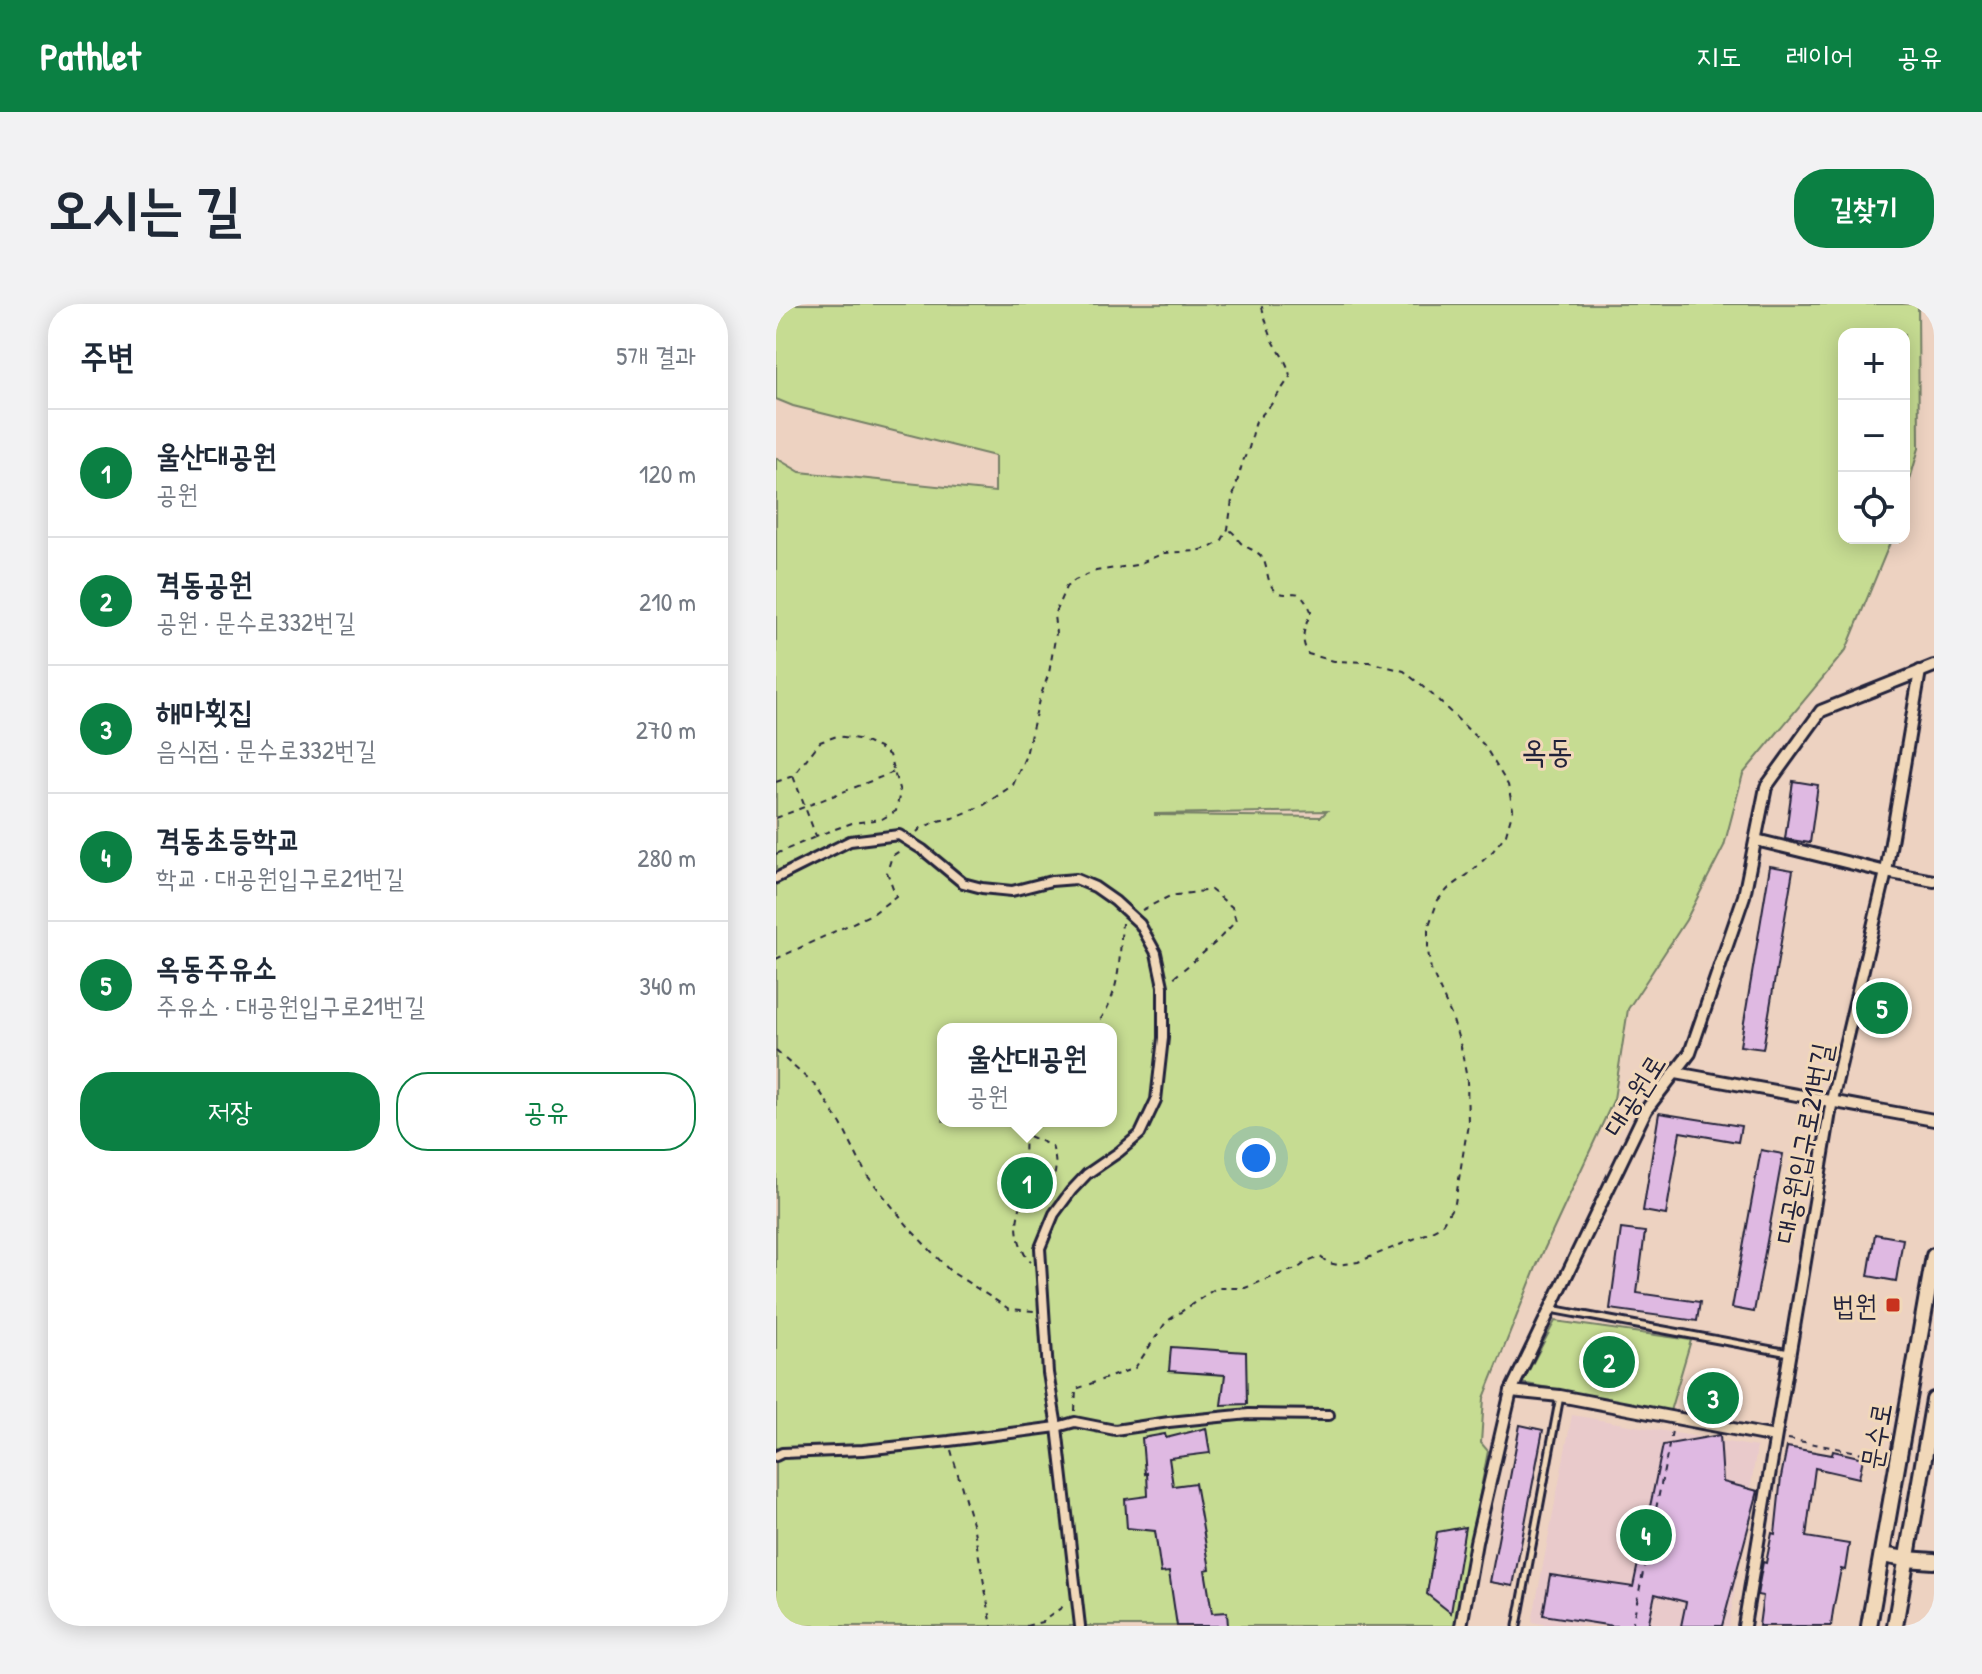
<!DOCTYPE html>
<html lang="ko">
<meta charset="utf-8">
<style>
body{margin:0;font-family:"Patrick Hand","Poor Story",sans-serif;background:#f2f2f3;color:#1f2937}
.controls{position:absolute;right:24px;top:24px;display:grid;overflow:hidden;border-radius:16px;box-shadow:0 4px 20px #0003}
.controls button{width:72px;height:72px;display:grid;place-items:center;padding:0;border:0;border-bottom:2px solid #e0e1e3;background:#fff;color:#1f2937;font:40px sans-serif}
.you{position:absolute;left:480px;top:854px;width:28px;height:28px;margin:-20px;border:6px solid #fff;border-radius:50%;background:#1a73e8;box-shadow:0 0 0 12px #1a73e833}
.badge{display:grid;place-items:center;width:52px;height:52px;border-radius:50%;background:#0b8043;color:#fff;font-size:26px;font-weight:700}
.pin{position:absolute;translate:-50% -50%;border:4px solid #fff;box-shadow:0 2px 8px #0006}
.popup{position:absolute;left:161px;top:719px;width:180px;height:104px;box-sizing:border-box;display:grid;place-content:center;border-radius:16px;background:#fff;filter:drop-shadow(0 2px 6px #0005);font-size:26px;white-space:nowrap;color:#747a83}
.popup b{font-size:30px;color:#1f2937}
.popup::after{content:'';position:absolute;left:50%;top:100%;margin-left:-16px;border:16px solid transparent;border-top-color:#fff}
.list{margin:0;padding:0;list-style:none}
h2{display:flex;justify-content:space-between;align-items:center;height:104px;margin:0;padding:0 32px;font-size:34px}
h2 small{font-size:26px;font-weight:400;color:#747a83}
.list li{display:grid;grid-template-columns:52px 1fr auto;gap:24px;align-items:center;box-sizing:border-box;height:128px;padding:0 32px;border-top:2px solid #e0e1e3}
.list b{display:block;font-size:30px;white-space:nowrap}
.list p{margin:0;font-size:26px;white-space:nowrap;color:#747a83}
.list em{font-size:26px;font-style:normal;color:#747a83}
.actions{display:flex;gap:16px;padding:24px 32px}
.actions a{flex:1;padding:18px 0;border:2px solid #0b8043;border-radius:32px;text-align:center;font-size:28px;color:#0b8043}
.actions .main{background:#0b8043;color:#fff}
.icon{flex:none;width:44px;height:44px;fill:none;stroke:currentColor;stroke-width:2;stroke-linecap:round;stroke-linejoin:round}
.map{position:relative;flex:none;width:1158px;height:1322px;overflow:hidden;border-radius:32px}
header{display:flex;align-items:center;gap:48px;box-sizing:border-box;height:112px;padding:0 40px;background:#0b8043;color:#fff}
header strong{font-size:38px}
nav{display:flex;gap:44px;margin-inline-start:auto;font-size:28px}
.intro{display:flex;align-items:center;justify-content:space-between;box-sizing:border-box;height:192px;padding:0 48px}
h1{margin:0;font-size:56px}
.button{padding:20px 36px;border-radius:32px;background:#0b8043;color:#fff;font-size:28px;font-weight:700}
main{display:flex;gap:48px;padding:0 48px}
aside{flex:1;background:#fff;border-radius:32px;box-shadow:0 4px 20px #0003}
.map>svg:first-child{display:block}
</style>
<header>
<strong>Pathlet</strong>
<nav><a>지도</a><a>레이어</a><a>공유</a></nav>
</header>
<div class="intro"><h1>오시는 길</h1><a class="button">길찾기</a></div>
<main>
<aside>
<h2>주변<small>5개 결과</small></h2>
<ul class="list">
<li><span class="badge">1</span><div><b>울산대공원</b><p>공원</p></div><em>120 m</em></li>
<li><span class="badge">2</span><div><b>격동공원</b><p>공원 · 문수로332번길</p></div><em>210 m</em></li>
<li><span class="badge">3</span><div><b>해마횟집</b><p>음식점 · 문수로332번길</p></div><em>270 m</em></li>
<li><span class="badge">4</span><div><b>격동초등학교</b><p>학교 · 대공원입구로21번길</p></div><em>280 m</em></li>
<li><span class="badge">5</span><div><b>옥동주유소</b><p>주유소 · 대공원입구로21번길</p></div><em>340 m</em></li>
</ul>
<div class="actions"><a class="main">저장</a><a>공유</a></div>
</aside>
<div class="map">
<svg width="1158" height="1322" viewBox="0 0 1158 1322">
<rect width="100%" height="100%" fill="#edd2c1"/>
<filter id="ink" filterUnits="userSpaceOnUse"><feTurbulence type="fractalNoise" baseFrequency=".0125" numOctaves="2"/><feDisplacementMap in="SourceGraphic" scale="16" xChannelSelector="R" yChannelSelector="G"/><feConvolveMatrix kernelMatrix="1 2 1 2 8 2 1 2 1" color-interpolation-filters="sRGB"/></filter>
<g filter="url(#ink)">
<polygon fill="#e9cacb" points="796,1111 981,1143 953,1322 776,1322 756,1318"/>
<g fill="#c6dc92" stroke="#747f66" stroke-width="2" fill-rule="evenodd">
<path d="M 0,0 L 1142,0 L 1143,144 L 1128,196 L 1128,30 L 1068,30 L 1068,234 L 1116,234 L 1070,346 L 967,470 L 948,542 L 910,616 L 852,705 L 838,795 L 761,961 L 708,1094 L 705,1139 L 712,1147 L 679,1322 L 0,1322 L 0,154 L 24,168 L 219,188 L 219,152 L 17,102 L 0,95 ZM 551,507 L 545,513 L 379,511 L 379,510 ZM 167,725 L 335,725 L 335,817 L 167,817 Z"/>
<polygon points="779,1017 915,1036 894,1107 746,1079"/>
</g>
<g fill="#dfb9e2" stroke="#22223b" stroke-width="2">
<polygon points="1017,477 1042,481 1034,539 1009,535"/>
<polygon points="994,562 1017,566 987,745 964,742"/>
<polygon points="883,809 965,822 962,838 904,828 890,911 867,907"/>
<polygon points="985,846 1007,850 978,1008 956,1004"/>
<polygon points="845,925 869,928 861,989 924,998 921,1017 834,1005"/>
<polygon points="1099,930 1127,935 1120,977 1092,972"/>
<polygon points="395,1043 470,1048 471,1100 445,1101 449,1071 393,1067"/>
<polygon points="744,1121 767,1126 737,1282 714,1278"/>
<polygon points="430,1124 434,1149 393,1154 397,1182 419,1179 434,1265 429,1266 436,1309 451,1308 452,1322 401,1322 393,1268 385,1269 379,1227 351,1224 349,1195 372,1192 371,1169 369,1170 366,1134 389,1130 390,1134"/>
<polygon points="944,1131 947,1178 982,1187 946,1322 905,1322 910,1298 879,1290 872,1322 837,1322 767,1311 774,1271 857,1283 887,1141"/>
<polygon points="1011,1143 1056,1151 1057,1147 1087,1154 1083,1174 1039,1164 1030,1233 1073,1240 1069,1266 1065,1265 1057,1307 1055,1322 983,1322 987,1292 981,1291 987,1258 990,1259 996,1229 999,1230 1005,1173"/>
<polygon points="689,1223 675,1309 651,1290 661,1228"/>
</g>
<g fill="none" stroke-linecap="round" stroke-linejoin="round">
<g stroke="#22223b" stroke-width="11">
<g id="service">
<polyline points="775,1005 1013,1049"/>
<polyline points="741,1322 784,1092"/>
</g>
</g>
<g stroke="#22223b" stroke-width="14">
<g id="pedestrian">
<polyline points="0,574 74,537 123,531 147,546 187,579 206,584 236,587 275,577 300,575 319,583 339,597 364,620 380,649 387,682 387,734 380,796 364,830 343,848 311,870 295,887 278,910 264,944 272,1069 281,1123 304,1322"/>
<polyline points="0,1152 6,1149 87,1146 173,1137 281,1123 299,1118 339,1126 393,1118 473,1110 553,1111"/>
</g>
</g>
<g stroke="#22223b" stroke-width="16">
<g id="minor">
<polyline points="980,536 1110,568 1158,577"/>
<polyline points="900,769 1158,816"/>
<polyline points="735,1087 784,1092 999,1133"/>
<polyline points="685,1322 700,1238 735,1087 870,806 914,749 968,592 990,483 1045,407 1158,362"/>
<polyline points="968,1322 1056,796 1110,568 1144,367"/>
</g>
</g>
<g stroke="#22223b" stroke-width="20">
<polyline id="tertiary" points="1106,1251 1130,1255 1158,1257"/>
</g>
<g stroke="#22223b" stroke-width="20">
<g id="secondary">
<polyline points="1093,1322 1158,952"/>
<polyline points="1119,1322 1158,1096"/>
</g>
</g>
<g stroke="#22223b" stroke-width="2" stroke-dasharray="6 6" stroke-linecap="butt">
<polyline points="0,478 17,472 44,438 61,432 82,435 103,444 113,451 124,488 120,507 106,515 76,519 40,532 17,472"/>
<polyline points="0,514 118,468"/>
<path d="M 141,528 L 145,524 L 162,517 L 177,514 L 208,501 L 237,481 L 250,451 L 263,396 L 273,369 L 280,329 L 278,311 L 290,283 L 299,276 L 320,267 L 360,261 L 388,249 L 421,247 L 435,243 L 446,236 L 452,225 L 456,196 L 467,157 L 473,144 L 480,117 L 494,102 L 514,73 C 512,56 501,47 495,32 C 491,22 488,10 485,0"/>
<polyline points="0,550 39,533"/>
<polyline points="366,606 394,592 435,586 456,603 460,617 439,639 395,676"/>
<polyline points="0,655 98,609 120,592 111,568 116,552 127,545"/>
<path d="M 317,725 C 345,693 343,659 346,619"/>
<polyline points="0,747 41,783 65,820 90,870 136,927 174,967 233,1005 259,1007"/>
<path d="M 253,817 C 245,837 250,859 249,880 C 247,905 235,915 245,942 C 248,949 249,953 255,958"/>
<path d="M 244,901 C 275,889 286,873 276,842 L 250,831"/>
<path d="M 299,1107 L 300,1085 L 359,1064 L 390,1018 L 440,984 L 469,984 L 509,968 L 521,965 L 529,959 L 544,953 L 553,959 L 562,961 L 582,958 L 650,930 L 665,922 L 679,899 L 692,820 L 691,775 L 685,743 L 676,713 L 655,666 L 652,647 L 652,624 L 662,596 L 672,585 L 694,569 L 717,547 L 730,530 L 737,505 L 732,481 L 708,441 L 659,393 L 628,367 L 593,358 L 558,357 L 532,350 C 523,332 529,325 535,307 C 521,276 516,297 500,287 C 489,279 493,261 485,252 C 480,246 469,244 464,238 C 459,232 459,229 452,225"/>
<polyline points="1012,1135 1108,1153"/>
<polyline points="175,1146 198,1226 216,1322"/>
<polyline points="250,1322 266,1318 289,1301"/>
<polyline points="856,1322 896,1127"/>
</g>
<use href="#service" stroke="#f1d8b9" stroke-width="5"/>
<use href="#pedestrian" stroke="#f1d8b9" stroke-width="8"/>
<use href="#minor" stroke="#f1d8b9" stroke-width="10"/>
<use href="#tertiary" stroke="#f1d8b9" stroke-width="14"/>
<use href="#secondary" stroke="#f1d8b9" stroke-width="14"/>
</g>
</g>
<rect fill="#c8321e" stroke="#f1d8b9" stroke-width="3" x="1109" y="993" width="16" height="16" rx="4"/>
<g text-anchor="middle" stroke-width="6" stroke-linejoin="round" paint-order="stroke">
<g font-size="28" fill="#22223b" stroke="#f1d8b9">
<text transform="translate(858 791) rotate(-58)" y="10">대공원로</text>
<text transform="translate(1027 839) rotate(-79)" y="10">대공원입구로21번길</text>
<text transform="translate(1100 1132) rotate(-80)" y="10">문수로</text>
</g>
<g font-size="28" fill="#22223b" stroke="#f1d8b9" text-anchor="end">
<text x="1101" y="1011">법원</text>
</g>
<g font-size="32" fill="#22223b" stroke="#f1d8b9">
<text x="771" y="458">옥동</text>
</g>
</g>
</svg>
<div class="controls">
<button>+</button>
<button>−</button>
<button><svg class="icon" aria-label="locate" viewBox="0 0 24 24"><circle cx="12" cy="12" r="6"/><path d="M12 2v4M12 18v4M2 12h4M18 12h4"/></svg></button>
</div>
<div class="you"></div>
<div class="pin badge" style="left:251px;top:879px">1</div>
<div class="popup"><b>울산대공원</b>공원</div>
<div class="pin badge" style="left:833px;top:1058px">2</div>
<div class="pin badge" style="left:937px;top:1094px">3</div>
<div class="pin badge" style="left:870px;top:1231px">4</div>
<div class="pin badge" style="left:1106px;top:704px">5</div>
</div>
</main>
